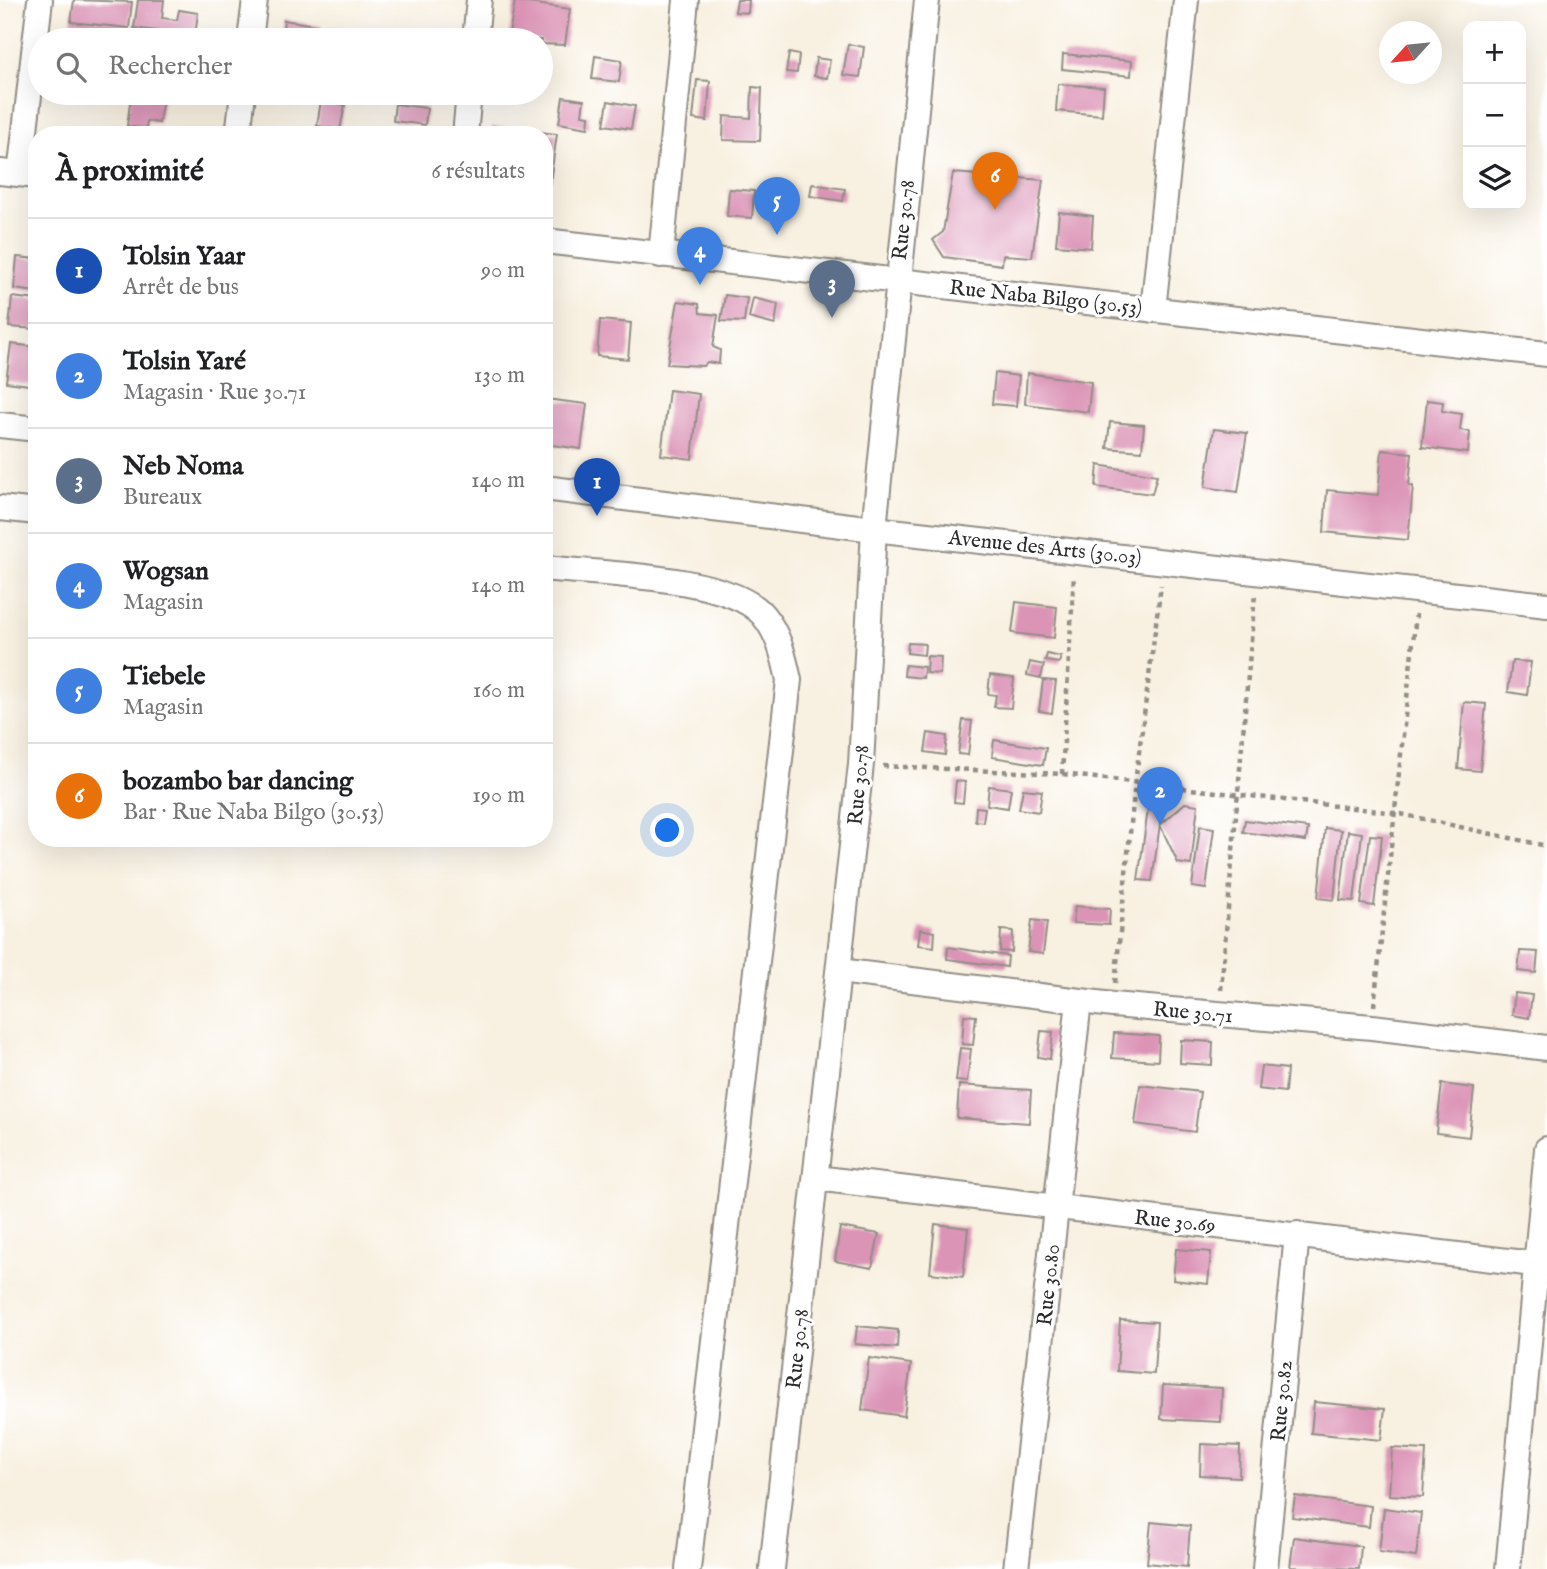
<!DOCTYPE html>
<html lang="fr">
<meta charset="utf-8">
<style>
body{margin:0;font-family:"IM FELL English",serif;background:#f6f6f6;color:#202124}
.controls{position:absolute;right:21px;top:21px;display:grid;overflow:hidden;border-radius:14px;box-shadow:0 7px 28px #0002}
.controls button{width:63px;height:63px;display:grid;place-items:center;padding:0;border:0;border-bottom:2px solid #e0e0e0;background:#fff;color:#202124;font:35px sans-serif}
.compass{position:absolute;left:1379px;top:21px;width:63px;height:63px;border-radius:50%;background:#fff;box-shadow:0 7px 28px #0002;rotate:243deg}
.you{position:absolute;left:668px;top:831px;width:24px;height:24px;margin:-18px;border:5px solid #fff;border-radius:50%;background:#1a73e8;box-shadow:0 0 0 10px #1a73e833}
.badge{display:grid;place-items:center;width:46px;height:46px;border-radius:50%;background:#7c3aed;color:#fff;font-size:23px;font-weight:700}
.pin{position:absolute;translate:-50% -58px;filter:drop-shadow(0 2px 4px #0008)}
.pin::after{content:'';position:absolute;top:37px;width:24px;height:21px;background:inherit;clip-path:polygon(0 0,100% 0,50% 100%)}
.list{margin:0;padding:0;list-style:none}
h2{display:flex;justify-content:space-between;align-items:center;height:91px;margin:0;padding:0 28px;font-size:30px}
h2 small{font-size:23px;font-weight:400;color:#757577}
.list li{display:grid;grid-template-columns:46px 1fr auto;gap:21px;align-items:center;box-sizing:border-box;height:105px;padding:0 28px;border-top:2px solid #e0e0e0}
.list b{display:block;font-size:26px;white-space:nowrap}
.list p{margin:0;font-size:23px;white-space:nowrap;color:#757577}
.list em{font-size:23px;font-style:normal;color:#757577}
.icon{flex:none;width:38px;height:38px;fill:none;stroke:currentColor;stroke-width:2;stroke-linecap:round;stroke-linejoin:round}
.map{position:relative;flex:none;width:1547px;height:1569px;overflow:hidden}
.search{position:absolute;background:#fff;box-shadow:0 7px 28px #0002;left:28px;top:28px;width:525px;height:77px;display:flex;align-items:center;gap:18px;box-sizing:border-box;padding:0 24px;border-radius:38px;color:#757577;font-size:26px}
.panel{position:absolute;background:#fff;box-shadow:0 7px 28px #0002;left:28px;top:126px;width:525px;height:721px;border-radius:28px}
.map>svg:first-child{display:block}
</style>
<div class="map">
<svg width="1547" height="1569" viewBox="0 0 1547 1569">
<rect width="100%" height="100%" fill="#fff"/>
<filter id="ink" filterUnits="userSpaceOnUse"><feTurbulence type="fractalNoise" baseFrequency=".0143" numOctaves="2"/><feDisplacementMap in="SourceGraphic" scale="14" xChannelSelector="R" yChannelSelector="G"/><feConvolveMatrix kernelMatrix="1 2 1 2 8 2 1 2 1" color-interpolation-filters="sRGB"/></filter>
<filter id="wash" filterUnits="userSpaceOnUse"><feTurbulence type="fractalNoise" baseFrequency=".00686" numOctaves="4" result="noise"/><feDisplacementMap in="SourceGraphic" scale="28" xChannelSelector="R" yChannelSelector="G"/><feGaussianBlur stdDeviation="1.57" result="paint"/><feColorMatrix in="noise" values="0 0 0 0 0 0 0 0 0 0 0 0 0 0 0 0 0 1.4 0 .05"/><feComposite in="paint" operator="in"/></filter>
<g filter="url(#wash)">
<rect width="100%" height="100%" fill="#f8f0e0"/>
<g id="blocks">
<g fill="#db93b6">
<polygon points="74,0 132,2 129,28 71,22"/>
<polygon points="138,0 164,0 162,18 177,20 179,10 198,13 195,36 134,28"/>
<polygon points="737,0 749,0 748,13 735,12"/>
<polygon points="515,1 570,9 565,45 541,44 541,40 508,40"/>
<polygon points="284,20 321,26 319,40 282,36"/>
<polygon points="327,27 354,30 353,40 325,39"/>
<polygon points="848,44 864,47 860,77 843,75"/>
<polygon points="789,53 799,55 797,73 786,72"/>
<polygon points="1063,54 1132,61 1131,76 1062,69"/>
<polygon points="595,56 622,60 619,82 592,79"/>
<polygon points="816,58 830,60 827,78 814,76"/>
<polygon points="697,80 710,81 707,121 693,119"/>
<polygon points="1058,84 1104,87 1102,115 1056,111"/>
<polygon points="752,87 762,88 760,141 723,140 724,116 751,118"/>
<polygon points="131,96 163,99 159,123 147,121 146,129 127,126"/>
<polygon points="563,97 584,100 582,115 589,116 588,128 559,123"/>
<polygon points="321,100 345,105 340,130 317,126"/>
<polygon points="608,101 635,106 631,129 604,125"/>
<polygon points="395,104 427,108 425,125 393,121"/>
<polygon points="492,126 557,134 550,183 544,182 544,135 491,135"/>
<polygon points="953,173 1043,180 1032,257 1003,255 1002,265 944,257 933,240 943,232"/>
<polygon points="812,184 845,189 843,201 810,196"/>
<polygon points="729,189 754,191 752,218 727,216"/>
<polygon points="1059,212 1093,216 1091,248 1056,245"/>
<polygon points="17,257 37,259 37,292 14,289"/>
<polygon points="725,295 747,298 744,322 721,321"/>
<polygon points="12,297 37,300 37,329 9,327"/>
<polygon points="753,298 778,304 775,325 749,318"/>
<polygon points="678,301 699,304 700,313 718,315 713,347 720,350 719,364 707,362 703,366 667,364"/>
<polygon points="600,320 631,323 628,359 597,356"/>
<polygon points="11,344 37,347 37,386 6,382"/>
<polygon points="995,373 1019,376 1016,406 992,404"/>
<polygon points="1027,373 1091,382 1088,412 1025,404"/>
<polygon points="669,390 699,394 692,459 661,455"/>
<polygon points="545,399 587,404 581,449 544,444"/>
<polygon points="1427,400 1443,402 1442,411 1462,414 1460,430 1470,432 1468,453 1422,447"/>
<polygon points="1110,422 1144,425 1142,451 1107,448"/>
<polygon points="1214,429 1247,433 1238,492 1205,487"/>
<polygon points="1382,450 1412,453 1409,485 1413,486 1408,540 1324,532 1327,490 1378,495"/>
<polygon points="1098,465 1157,475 1152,494 1096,487"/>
<polygon points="1016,602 1057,607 1054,638 1012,633"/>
<polygon points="908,643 925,644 924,655 907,653"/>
<polygon points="1047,654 1061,657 1059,663 1045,661"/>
<polygon points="927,656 941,657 940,674 926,673"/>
<polygon points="1512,661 1531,662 1527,695 1508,692"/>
<polygon points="1030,662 1044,665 1041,678 1027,675"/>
<polygon points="905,665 924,667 923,678 904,676"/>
<polygon points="990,675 1014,678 1011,708 994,707 996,695 988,694"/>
<polygon points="1043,680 1056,681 1052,713 1039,711"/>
<polygon points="1464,702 1486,704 1480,771 1458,769"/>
<polygon points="963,720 972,721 968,755 958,754"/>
<polygon points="928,733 947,736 945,755 925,752"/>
<polygon points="994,740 1046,748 1043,765 992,757"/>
<polygon points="956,781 965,782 963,803 954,802"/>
<polygon points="989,786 1011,789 1008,808 987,805"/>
<polygon points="1023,789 1042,791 1039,812 1019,809"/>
<polygon points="1149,802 1163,803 1152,881 1138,880"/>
<polygon points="1185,803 1198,805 1191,865 1178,863 1160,825"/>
<polygon points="976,807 985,808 983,822 975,821"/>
<polygon points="1245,820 1308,828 1306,841 1243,832"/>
<polygon points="1200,826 1214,828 1206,889 1192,887"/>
<polygon points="1325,828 1341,830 1334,900 1318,898"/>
<polygon points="1348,831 1362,833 1354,901 1340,900"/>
<polygon points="1370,835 1382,836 1374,906 1361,904"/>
<polygon points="1075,906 1110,909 1109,925 1073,923"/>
<polygon points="1032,920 1047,922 1043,954 1028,952"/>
<polygon points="920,929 935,932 934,947 918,945"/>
<polygon points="1001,930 1013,931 1012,952 1000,951"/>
<polygon points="948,947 1008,956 1007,967 947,959"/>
<polygon points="1520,951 1538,952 1536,973 1518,971"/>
<polygon points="1515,993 1532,995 1529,1018 1512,1015"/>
<polygon points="964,1015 976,1016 973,1045 962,1044"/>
<polygon points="1041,1031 1053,1032 1050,1059 1038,1057"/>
<polygon points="1114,1033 1159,1036 1158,1061 1112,1058"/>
<polygon points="1181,1040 1213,1042 1212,1065 1180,1063"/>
<polygon points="960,1048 971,1049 967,1082 956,1081"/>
<polygon points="1261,1066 1287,1069 1285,1092 1258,1089"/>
<polygon points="1442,1084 1474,1088 1469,1137 1436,1133"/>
<polygon points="959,1085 1031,1090 1029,1123 957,1118"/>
<polygon points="1140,1085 1200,1092 1195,1132 1135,1124"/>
<polygon points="935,1224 968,1228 963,1277 930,1273"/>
<polygon points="840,1227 879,1234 872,1268 835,1261"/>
<polygon points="1176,1249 1211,1252 1208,1284 1173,1280"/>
<polygon points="1120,1320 1157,1322 1154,1374 1117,1371"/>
<polygon points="857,1326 898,1330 897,1348 855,1344"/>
<polygon points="869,1358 911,1364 904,1416 862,1410"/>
<polygon points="1163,1385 1222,1388 1221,1422 1161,1419"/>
<polygon points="1314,1402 1385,1409 1381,1440 1311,1433"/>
<polygon points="1201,1444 1240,1446 1239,1477 1200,1475"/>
<polygon points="1392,1448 1426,1450 1423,1497 1389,1495"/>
<polygon points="1295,1496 1371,1506 1369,1527 1292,1517"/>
<polygon points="1384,1508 1421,1513 1416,1557 1379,1552"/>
<polygon points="1151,1522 1190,1526 1187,1567 1147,1563"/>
<polygon points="1294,1537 1361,1546 1359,1569 1290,1567"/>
</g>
</g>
</g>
<g filter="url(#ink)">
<use href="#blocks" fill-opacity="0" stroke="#928e86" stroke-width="2"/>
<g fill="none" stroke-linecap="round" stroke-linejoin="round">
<g stroke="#928e86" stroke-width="28">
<g id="minor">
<polyline points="250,40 255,0"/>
<polyline points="475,40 479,0"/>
<polyline points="238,135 243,93"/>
<polyline points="465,135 469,93"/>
<polyline points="0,172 37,176"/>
<polyline points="20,174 40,0"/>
<polyline points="544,241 1547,354"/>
<polyline points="661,255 686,0"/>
<polyline points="1153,310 1186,0"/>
<polyline points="0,425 37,429"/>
<polyline points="544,488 874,529 1547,605"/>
<polyline points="0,508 37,512"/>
<path d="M 544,568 C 597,574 729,575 763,615 C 779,634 784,657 789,680 L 688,1569"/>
<polyline points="839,971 1113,1005 1372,1027 1547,1048"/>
<polyline points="816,1178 1534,1264"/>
<polyline points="772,1569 861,764 874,529 927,0"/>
<polyline points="1016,1569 1079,1001"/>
<polyline points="1265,1569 1297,1234"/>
<polyline points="1508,1569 1547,1149"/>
</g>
</g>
<g stroke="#928e86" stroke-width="4.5" stroke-dasharray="5 5" stroke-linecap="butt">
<polyline points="883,766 1062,774 1396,813 1547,846"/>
<polyline points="1062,774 1074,575"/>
<polyline points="1115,983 1135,783 1161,585"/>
<polyline points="1221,990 1255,594"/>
<polyline points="1374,1006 1416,614"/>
</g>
<use href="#minor" stroke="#fff" stroke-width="24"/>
</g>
</g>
<g text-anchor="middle" stroke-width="6" stroke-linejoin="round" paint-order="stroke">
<g font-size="21" fill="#2b2b2b" stroke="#fff">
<text transform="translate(903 220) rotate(-84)" y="7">Rue 30.78</text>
<text transform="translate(1046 297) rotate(6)" y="7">Rue Naba Bilgo (30.53)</text>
<text transform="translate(1045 547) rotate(6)" y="7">Avenue des Arts (30.03)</text>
<text transform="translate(858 785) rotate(-85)" y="7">Rue 30.78</text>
<text transform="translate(1193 1012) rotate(5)" y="7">Rue 30.71</text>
<text transform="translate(1175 1221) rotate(6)" y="7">Rue 30.69</text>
<text transform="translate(1048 1285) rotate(-84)" y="7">Rue 30.80</text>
<text transform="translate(797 1349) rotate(-84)" y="7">Rue 30.78</text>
<text transform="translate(1281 1401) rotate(-85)" y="7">Rue 30.82</text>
</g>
</g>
</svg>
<div class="controls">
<button>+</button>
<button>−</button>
<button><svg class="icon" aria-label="layers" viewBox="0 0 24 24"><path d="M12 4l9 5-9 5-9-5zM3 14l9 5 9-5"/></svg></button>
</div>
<svg class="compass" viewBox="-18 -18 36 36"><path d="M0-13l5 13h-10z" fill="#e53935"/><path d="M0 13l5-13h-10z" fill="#757577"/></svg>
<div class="you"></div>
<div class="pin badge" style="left:597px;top:516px;background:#1a4fb4">1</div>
<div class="pin badge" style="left:1160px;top:825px;background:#3f7fe0">2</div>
<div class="pin badge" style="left:832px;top:318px;background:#5c6f8a">3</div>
<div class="pin badge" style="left:700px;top:285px;background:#3f7fe0">4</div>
<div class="pin badge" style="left:777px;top:235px;background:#3f7fe0">5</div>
<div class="pin badge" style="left:995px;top:210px;background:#e8710a">6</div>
<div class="search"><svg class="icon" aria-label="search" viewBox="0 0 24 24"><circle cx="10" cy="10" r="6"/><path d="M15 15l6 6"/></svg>Rechercher</div>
<section class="panel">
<h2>À proximité<small>6 résultats</small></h2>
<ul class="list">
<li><span class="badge" style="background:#1a4fb4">1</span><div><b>Tolsin Yaar</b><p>Arrêt de bus</p></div><em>90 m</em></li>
<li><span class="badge" style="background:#3f7fe0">2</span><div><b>Tolsin Yaré</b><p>Magasin · Rue 30.71</p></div><em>130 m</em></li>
<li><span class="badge" style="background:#5c6f8a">3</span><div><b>Neb Noma</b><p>Bureaux</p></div><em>140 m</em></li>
<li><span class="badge" style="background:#3f7fe0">4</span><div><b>Wogsan</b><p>Magasin</p></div><em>140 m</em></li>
<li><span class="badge" style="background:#3f7fe0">5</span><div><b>Tiebele</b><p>Magasin</p></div><em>160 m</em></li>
<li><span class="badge" style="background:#e8710a">6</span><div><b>bozambo bar dancing</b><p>Bar · Rue Naba Bilgo (30.53)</p></div><em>190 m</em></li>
</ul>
</section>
</div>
